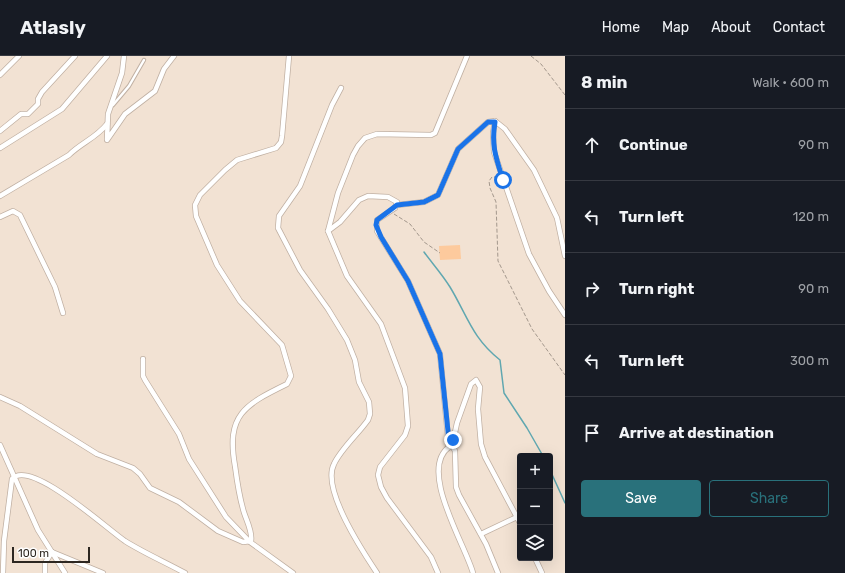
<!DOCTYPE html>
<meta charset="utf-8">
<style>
body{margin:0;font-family:Rubik,sans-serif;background:#242831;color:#f1f3f6}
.controls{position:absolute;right:12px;bottom:12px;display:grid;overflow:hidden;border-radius:4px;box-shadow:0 4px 16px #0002}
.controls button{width:36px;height:36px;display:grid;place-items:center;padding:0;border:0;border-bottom:1px solid #363941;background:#171b24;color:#f1f3f6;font:20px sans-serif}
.scale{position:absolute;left:12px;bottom:10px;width:78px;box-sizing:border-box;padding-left:4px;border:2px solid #2d2721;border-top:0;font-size:11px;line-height:14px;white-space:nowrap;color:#2d2721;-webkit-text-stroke:3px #fff;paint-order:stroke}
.stop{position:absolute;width:12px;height:12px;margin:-9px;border:3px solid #1a73e8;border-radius:50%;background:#fff}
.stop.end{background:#1a73e8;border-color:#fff;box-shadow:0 1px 4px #0008}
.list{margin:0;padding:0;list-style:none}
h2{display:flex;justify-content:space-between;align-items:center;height:52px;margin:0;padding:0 16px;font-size:17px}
h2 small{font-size:13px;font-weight:400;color:#9ea1a6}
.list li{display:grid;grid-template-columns:26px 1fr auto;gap:12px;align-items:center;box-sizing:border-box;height:72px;padding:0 16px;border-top:1px solid #363941}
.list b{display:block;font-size:15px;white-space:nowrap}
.list em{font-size:13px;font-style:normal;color:#9ea1a6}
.actions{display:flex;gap:8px;padding:12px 16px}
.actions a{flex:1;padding:9px 0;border:1px solid #29717b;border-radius:4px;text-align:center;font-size:14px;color:#29717b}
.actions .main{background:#29717b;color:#fff}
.icon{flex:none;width:22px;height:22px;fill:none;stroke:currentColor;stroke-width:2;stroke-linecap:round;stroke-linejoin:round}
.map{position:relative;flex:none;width:565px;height:517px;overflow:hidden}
header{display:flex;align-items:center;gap:24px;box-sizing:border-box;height:56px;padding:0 20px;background:#171b24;border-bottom:1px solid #363941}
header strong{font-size:19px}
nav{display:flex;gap:22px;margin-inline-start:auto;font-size:14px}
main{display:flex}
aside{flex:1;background:#171b24}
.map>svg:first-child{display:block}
</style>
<header>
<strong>Atlasly</strong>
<nav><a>Home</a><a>Map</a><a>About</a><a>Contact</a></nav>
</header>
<main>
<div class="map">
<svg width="565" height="517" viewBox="0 0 565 517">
<rect width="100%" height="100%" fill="#f2e2d3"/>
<polygon fill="#fdca9d" points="460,189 461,203 440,204 439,190"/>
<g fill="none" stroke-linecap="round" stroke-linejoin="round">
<g stroke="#60a7b0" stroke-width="1.5">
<path d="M 424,196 C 432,207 442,218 450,231 C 467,259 472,282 500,304 L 504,337 L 527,372 L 543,400"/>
<polyline points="550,414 565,447"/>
</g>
<g stroke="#c0b0a3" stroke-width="4.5">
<polyline id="lane" points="113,49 129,30 144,4"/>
</g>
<g stroke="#c0b0a3" stroke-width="6">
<g id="street">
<polyline points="124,0 122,17 108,58 107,84 125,58 155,35 164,13 174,0"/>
<polyline points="0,19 19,0"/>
<path d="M 341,32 L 332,49 L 300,130 L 279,160 L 278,172 L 300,214 L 328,253 L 347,284 L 355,304 L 359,326 L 369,346 L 370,358 L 368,364 C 358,378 341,393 334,408 C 321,433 363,496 377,517"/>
<polyline points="495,65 493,77 494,96 529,198 549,235 565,259"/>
<polyline points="0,75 21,58 28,58 38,48 38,43 42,36 75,0"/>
<polyline points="0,92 62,53 107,0"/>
<path d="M 0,140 L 69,99 C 81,87 96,82 107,68"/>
<polyline points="397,149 424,146 438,139 458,93 488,66 495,65 505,73 534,114 557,162 565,200"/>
<polyline points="0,161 13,155 20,159 55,231 63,257"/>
<polyline points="328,175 340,166 359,144 368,140 388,141 397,146 395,152 377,164 377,175 408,225 440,298 449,391"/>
<polyline points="143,303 143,320 145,324 179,378 189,403 226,461 250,486 293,517"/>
<path d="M 0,341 L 20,350 L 97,398 L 133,412 L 140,418 L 150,432 L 179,446 L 218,475 L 243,486 L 251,485 C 253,475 245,462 243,453 C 239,439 237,425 235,410 C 226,359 244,349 287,328 L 291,320 L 282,289 L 240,245 L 217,209 L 196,160 L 195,149 L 200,139 L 225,114 L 237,104 L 276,92 L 281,86 L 282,80 L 289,0"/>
<polyline points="449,385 454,381 457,367 471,328 476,324 480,331 478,353 481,388 485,401 520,467"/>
<polyline points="0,389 38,474 65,517"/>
<polyline points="481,478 517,461"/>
<polyline points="52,496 103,517"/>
<polyline points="535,502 542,517"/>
<path d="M 3,517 L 4,485 L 12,423 C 30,402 107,473 125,485 C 144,497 165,506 185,517"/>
<polyline points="45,517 45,507 52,496"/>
<polyline points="438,517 431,501 387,442 381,431 378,419 380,411 405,379 408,370 405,332 381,268 347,220 328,175 338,137 353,99 358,90 365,82 377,78 431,79 435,77 467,0"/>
<path d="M 473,517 C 465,488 418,414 449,391 L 453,391 L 455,395 L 456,431 L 459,439 L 486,488 L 498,517"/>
</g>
</g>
<g stroke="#a3978c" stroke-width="1" stroke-dasharray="4 2" stroke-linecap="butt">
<polyline points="531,0 541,8 565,39"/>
<polyline points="498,121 492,121 489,125 490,132 496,146 498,205 532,273 565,319"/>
<polyline points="394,158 410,168 424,186 440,197"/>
</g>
<use href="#lane" stroke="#fff" stroke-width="2.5"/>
<use href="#street" stroke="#fff" stroke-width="4.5"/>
</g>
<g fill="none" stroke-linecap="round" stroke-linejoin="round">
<path stroke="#1a73e8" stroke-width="5" d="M 453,384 L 449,385 L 440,298 L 408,225 L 381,181 L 376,169 L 377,164 L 397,149 L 424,146 L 438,139 L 458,93 L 488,66 L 495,66 C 491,89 496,102 503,124"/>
</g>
</svg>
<div class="controls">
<button>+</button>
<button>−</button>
<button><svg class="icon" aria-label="layers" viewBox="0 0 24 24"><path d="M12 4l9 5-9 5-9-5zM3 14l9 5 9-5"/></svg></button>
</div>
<div class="scale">100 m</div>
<div class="stop" style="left:503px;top:124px"></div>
<div class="stop end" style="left:453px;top:384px"></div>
</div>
<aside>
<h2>8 min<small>Walk · 600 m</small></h2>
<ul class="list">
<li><svg class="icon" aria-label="ahead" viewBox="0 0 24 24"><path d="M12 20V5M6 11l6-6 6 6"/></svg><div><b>Continue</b></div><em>90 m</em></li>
<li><svg class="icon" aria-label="left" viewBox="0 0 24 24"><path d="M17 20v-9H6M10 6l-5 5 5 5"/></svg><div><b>Turn left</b></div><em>120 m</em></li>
<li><svg class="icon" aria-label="right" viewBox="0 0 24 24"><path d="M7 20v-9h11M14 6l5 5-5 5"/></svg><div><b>Turn right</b></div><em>90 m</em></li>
<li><svg class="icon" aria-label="left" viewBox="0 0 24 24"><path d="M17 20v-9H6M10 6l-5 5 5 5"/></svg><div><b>Turn left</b></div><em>300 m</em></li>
<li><svg class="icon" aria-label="arrive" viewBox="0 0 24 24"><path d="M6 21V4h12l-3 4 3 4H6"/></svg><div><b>Arrive at destination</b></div></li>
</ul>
<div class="actions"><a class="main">Save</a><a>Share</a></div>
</aside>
</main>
